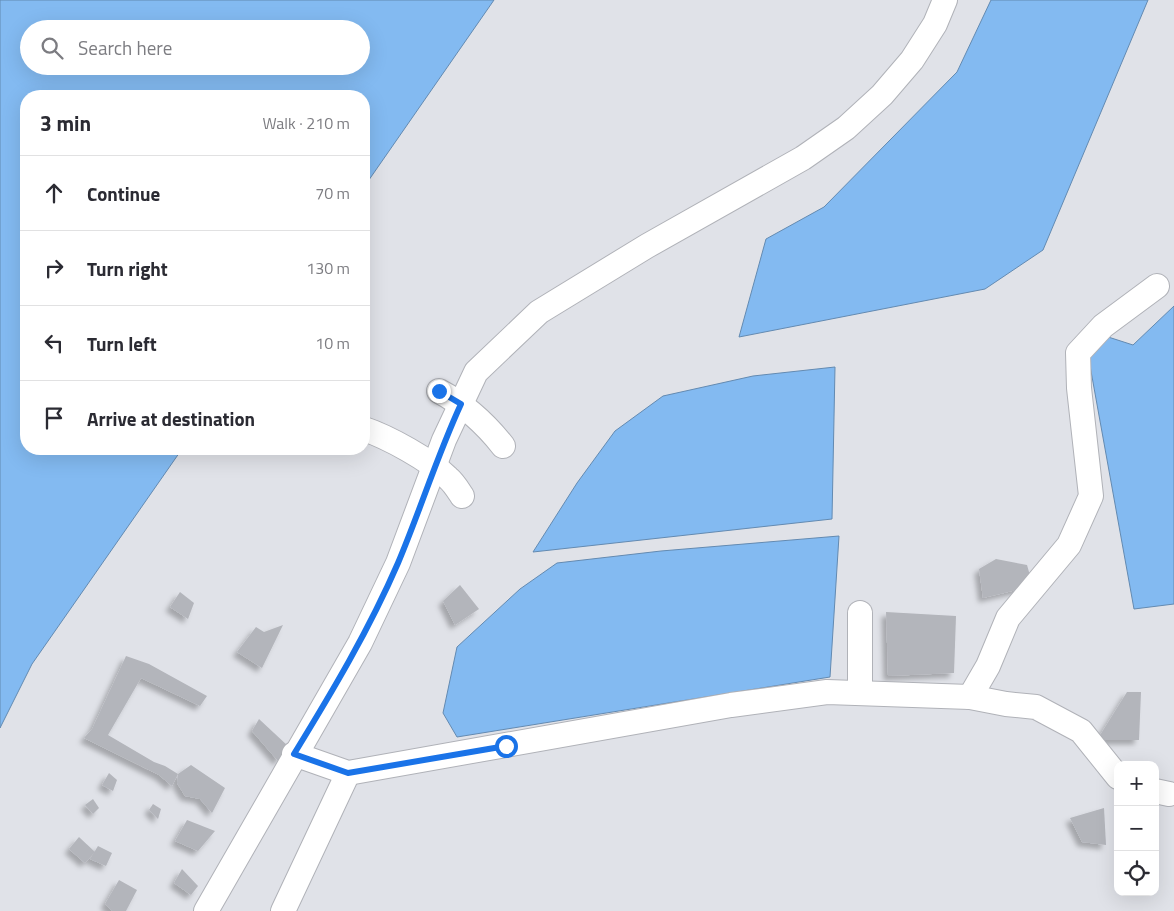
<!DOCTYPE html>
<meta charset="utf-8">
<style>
body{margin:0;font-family:"Titillium Web",sans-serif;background:#f2f2f3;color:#2b2b33}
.controls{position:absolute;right:15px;bottom:15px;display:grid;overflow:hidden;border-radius:10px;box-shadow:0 5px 20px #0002}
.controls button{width:45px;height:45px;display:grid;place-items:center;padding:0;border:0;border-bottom:1px solid #e1e1e2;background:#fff;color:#2b2b33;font:25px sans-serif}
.stop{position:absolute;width:15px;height:15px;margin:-11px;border:4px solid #1a73e8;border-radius:50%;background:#fff}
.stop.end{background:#1a73e8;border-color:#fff;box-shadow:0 1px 5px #0008}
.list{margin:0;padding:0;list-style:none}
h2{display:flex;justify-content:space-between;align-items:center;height:65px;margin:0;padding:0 20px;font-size:21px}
h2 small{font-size:16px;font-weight:400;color:#7c7c81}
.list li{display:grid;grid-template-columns:32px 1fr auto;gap:15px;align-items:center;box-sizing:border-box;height:75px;padding:0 20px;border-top:1px solid #e1e1e2}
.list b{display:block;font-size:19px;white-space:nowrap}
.list em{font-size:16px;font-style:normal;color:#7c7c81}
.icon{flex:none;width:28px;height:28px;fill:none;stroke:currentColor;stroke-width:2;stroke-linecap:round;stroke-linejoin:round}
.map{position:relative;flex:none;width:1174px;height:911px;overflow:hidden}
.search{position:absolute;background:#fff;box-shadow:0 5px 20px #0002;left:20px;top:20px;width:350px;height:55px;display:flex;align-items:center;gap:12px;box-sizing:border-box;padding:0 18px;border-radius:28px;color:#7c7c81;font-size:19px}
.panel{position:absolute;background:#fff;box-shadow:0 5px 20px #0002;left:20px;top:90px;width:350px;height:365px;border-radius:20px}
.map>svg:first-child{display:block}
</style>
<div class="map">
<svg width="1174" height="911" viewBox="0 0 1174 911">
<defs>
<filter id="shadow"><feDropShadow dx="-4.5" dy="4.5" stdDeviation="2.5" flood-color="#0004"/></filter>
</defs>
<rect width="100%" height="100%" fill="#e0e2e8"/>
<g fill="#83baf1" stroke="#638ab1" fill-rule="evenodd">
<path d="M 0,0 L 494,0 L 364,187 L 364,96 L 26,96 L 26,449 L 182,449 L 32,664 L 0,728 ZM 29,29 L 361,29 L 361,66 L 29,66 Z"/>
<polygon points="991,0 1148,0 1043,250 985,289 739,337 766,239 824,207 957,72"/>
<polygon points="1174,306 1174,604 1134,609 1087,349 1102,335 1133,345"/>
<polygon points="835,367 832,519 533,552 577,483 615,431 663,396 753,376"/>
<polygon points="839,536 830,677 457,737 443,713 457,647 520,589 557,563 661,551"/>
</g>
<g fill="#b3b5bb" filter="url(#shadow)">
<polygon points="996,559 1027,565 1033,586 983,598 979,569"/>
<polygon points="460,585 479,609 455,625 443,601"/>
<polygon points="180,592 194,603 188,619 170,607"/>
<polygon points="886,612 956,616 954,673 888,676"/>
<polygon points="283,625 262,668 237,652 256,627 264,632"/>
<polygon points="126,656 149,664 207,696 200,706 141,678 108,735 154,762 165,766 178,774 172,786 159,775 84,738 92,729"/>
<polygon points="1127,692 1141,692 1139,740 1097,740"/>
<polygon points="259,719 288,746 278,761 252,731"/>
<polygon points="191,765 225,788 212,813 200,799 185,796 177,783 178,774"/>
<polygon points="109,773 117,780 113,791 102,785"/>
<polygon points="93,799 99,808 93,814 85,805"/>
<polygon points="153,804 161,809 158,819 149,810"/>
<polygon points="1104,808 1106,845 1082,842 1070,818"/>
<polygon points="187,820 215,831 198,851 175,841"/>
<polygon points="79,837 95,852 85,863 69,849"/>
<polygon points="98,846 112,853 106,866 90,859"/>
<polygon points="182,869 198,886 191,895 174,883"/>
<polygon points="119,880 137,890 126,911 112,911 105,904"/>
</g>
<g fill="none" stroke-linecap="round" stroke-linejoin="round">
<g stroke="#b0b2b8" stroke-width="26">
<g id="minor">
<path d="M 439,391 C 465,405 485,423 503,446"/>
<path d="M 364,429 C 388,437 430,460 448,478 C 454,483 458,490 462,496"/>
<polyline points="860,692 860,613"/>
<polyline points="970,697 988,666 1008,618 1069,545 1091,496 1079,388 1078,353 1103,326 1157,286"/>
<polyline points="294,754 348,773 731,705 827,692 970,697 1006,704 1036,707 1081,731 1118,777"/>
<polyline points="1155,791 1169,794"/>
<polyline points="206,911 360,643 398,563 444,440 476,372 539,312 647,246 803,158 846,128 882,95 912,60 935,24 945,0"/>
<polyline points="283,911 348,773"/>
</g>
</g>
<use href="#minor" stroke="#fff" stroke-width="24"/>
</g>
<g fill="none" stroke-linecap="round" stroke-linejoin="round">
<path stroke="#1a73e8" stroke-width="6" d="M 439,391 L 461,404 C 437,456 420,511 398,563 C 369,630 332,692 294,754 L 348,773 L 506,746"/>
</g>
</svg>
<div class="controls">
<button>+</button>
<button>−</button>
<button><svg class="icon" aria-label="locate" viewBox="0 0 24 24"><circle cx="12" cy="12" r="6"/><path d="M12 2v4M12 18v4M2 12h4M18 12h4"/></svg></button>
</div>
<div class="stop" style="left:506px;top:746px"></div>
<div class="stop end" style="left:439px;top:391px"></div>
<div class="search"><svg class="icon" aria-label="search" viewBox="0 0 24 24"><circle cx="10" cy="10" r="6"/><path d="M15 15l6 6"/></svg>Search here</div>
<section class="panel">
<h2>3 min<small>Walk · 210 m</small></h2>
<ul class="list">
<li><svg class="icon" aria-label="ahead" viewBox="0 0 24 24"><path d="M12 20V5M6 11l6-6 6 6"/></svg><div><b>Continue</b></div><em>70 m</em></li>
<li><svg class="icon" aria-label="right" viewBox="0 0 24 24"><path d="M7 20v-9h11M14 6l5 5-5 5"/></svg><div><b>Turn right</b></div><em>130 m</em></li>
<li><svg class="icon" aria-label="left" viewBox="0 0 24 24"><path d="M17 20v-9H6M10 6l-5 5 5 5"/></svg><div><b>Turn left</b></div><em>10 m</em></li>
<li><svg class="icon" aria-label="arrive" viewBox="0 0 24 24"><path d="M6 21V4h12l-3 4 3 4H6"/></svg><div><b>Arrive at destination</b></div></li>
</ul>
</section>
</div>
